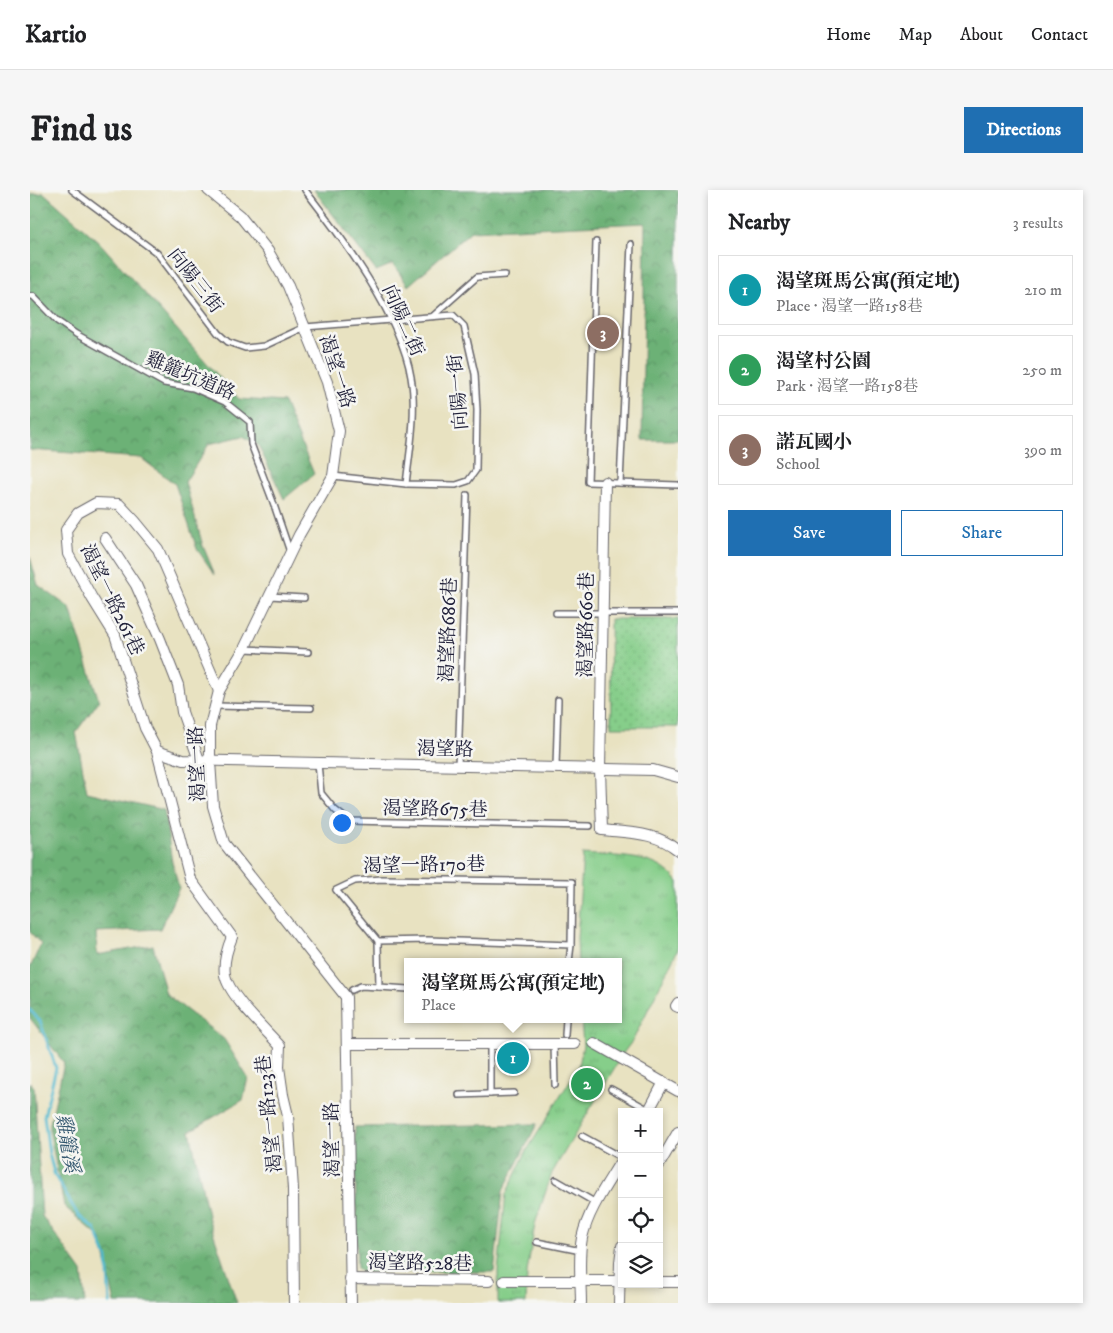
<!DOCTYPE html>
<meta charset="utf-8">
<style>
body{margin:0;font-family:"IM FELL DW Pica","Noto Serif TC",serif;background:#f6f6f6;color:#202124}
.controls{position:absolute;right:15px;bottom:15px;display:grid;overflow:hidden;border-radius:0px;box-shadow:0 2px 8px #0003}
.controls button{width:45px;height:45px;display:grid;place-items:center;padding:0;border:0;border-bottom:1px solid #e0e0e0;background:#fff;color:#202124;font:25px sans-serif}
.you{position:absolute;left:311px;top:632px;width:18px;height:18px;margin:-12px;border:4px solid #fff;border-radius:50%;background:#1a73e8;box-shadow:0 0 0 8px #1a73e833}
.badge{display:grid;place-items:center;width:32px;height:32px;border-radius:50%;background:#1f6fb2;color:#fff;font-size:16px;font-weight:700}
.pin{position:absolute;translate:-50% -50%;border:2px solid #fff;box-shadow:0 1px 5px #0006}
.popup{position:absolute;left:374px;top:768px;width:218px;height:65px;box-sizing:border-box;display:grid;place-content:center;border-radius:0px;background:#fff;filter:drop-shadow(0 1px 4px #0005);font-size:16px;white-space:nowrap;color:#757577}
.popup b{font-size:19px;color:#202124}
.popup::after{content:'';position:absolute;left:50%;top:100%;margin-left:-10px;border:10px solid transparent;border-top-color:#fff}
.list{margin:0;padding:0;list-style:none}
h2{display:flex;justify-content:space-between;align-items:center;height:65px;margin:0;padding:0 20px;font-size:21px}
h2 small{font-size:16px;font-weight:400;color:#757577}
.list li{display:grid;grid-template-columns:32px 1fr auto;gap:15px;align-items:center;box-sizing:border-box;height:70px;margin:0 10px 10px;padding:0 10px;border:1px solid #e0e0e0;border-radius:0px}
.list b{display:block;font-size:19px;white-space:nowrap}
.list p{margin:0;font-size:16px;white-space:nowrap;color:#757577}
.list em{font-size:16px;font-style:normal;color:#757577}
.actions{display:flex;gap:10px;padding:15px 20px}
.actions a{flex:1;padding:11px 0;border:1px solid #1f6fb2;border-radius:0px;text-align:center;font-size:18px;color:#1f6fb2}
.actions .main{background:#1f6fb2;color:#fff}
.icon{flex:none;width:28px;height:28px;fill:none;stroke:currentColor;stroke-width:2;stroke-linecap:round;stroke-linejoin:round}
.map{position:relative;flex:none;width:648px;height:1113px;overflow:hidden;border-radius:0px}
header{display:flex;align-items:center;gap:30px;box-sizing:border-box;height:70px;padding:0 25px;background:#fff;border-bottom:1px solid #e0e0e0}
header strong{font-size:24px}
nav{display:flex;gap:28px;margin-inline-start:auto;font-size:18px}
.intro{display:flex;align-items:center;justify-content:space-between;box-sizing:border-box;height:120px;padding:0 30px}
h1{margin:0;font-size:35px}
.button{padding:12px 22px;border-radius:0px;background:#1f6fb2;color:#fff;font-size:18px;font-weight:700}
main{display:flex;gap:30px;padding:0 30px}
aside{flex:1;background:#fff;border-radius:0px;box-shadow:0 2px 8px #0003}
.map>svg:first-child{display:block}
</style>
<header>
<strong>Kartio</strong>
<nav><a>Home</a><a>Map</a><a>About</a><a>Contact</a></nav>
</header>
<div class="intro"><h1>Find us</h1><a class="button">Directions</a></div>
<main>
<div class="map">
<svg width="648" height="1113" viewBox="0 0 648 1113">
<defs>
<pattern id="grass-dots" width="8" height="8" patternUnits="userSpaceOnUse" patternTransform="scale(1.25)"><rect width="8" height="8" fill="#86ce8a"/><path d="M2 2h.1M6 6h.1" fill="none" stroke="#73b178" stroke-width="1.8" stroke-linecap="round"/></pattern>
<pattern id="forest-crowns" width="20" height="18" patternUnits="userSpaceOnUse" patternTransform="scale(1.25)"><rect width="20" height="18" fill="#6cb176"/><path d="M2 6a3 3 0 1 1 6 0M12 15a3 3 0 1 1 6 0" fill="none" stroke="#589062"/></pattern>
<pattern id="park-tufts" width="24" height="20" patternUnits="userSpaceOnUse" patternTransform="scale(1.25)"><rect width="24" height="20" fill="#86ce8a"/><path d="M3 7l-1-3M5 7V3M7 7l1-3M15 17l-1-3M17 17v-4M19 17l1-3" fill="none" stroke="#73b178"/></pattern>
</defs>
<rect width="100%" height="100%" fill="#f6f6f2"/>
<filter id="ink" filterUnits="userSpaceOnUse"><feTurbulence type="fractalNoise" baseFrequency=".02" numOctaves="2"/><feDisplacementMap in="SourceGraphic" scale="10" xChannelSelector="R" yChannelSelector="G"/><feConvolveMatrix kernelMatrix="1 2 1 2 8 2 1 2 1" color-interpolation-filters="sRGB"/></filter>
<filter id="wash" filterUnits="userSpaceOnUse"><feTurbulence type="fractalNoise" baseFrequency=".0096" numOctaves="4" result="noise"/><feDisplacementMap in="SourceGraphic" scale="20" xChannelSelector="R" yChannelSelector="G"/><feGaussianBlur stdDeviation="1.12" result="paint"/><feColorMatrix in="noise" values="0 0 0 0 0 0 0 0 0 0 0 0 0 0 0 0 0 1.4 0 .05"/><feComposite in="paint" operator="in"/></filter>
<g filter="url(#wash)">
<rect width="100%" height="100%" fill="#e8e2c1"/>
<polygon fill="url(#grass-dots)" stroke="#547862" points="580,429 648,429 648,537 581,537"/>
<g fill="url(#forest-crowns)" stroke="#476a58">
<polygon points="284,0 648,0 648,250 612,250 615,33 441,41 378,96 363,74 346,81"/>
<polygon points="14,3 69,52 209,209 254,212 284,284 254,309 228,255 213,246 179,254 155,292 173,356 185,385 167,359 145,294 111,268 0,260 0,4"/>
<polygon points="0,367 8,395 40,418 69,511 46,542 57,602 134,620 142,672 149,698 130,739 66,742 67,765 123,755 136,804 194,849 218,888 213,910 160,941 179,1030 207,1113 85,1113 71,1049 34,1016 19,938 34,873 0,828 0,778 11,754 0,742"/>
<polygon points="0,892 4,897 12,1026 52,1082 55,1113 0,1113"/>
<polygon points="507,934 473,1001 464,1082 331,1082 327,1078 325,937"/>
</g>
<path fill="url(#park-tufts)" stroke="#547862" d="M 553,664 C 586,667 627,663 648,692 L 648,759 L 603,850 L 594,862 L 522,983 L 505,1034 L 497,1082 L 496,1113 L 468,1113 L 468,1081 L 476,1004 L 496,962 L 549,876 L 553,855 L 551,829 L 588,829 L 588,772 L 548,772 L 547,748 Z"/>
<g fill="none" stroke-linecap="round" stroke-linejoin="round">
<polyline stroke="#52bacf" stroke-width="3" points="0,820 10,831 26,878 14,926 19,964 25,986 48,1025 65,1039 77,1068 80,1113"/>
</g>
</g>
<g filter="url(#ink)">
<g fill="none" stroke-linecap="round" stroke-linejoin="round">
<g stroke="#67656a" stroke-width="8">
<g id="service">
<polyline points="42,0 127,63 188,143 198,152 215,158 234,156 275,137 423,125 434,136 445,184 447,220 446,280 438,291 426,295 376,294 303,286"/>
<path d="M 275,0 C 313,49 371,126 381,187 C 387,222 380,259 376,294"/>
<polyline points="566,52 558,292 648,295"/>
<polyline points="0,106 3,106 27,131 46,144 134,193 163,198 195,212 220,232 221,254 243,312 260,362"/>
<polyline points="403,126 447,87 475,85"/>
<polyline points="590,293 601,54"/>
<polyline points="240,406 274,408"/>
<polyline points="526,423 648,423"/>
<polyline points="214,459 278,462"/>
<polyline points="185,516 281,518"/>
<polyline points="288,574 291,603 305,620 319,631 560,636"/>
<polyline points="428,576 437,305"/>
<polyline points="526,577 528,510"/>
<polyline points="348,751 398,750 541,755 539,772"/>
<polyline points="349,797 378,799"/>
<polyline points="322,800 331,796 349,797 348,751 306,700 325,691 352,689 542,692 541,755"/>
<polyline points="535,845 536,829"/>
<polyline points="460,854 460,904"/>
<polyline points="524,854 525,895"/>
<polyline points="581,899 619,920"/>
<polyline points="429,905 484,903"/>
<polyline points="552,946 592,968"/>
<polyline points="526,990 566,1013"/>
<polyline points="507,1052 551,1061"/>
</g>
</g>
<g stroke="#67656a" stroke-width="12">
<g id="minor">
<polyline points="178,0 210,26 238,61 258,96 297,192 309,241 303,286 269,345 214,459 189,501 180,536 180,571 183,616 194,653 316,807 321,1113"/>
<path d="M 575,292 L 570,579 L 572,640 C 599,643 626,642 648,660"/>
<polyline points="75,348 106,395 130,449 148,495 152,522 169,570"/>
<polyline points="189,501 128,359 105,331 89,314 66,313 48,323 36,340 38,364 62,408 85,445 115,538 127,561 153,570 623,580 648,587"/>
<path d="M 127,561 L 160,689 L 202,747 C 197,759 193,772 195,785 C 199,806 236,840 250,856 L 249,877 L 253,905 L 258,926 L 263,999 L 264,1113"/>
<polyline points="648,813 646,816 648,817"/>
<polyline points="564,853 648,901"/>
<polyline points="317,854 545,854"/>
<polyline points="618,922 634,892"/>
<polyline points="629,975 648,942"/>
<polyline points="320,1089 459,1091"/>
<polyline points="474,1091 592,1091"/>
<polyline points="629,1092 648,1092"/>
<path d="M 551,1113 C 551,1092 548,1068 552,1048 C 558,1020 578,993 592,969"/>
<polyline points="589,1113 590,1072 592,1056"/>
</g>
</g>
<use href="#service" stroke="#fff" stroke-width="5"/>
<use href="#minor" stroke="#fff" stroke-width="10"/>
</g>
</g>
<g text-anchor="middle" stroke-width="5" stroke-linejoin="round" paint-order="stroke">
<g font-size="19" fill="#22223b" stroke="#f6f6f2">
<text transform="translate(166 90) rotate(52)" y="7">向陽三街</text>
<text transform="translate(374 130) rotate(66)" y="7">向陽二街</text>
<text transform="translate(308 181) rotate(72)" y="7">渴望一路</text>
<text transform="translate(161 185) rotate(23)" y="7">雞籠坑道路</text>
<text transform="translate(427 202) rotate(-95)" y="7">向陽一街</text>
<text transform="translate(83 409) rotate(64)" y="7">渴望一路261巷</text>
<text transform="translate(555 435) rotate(-89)" y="7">渴望路660巷</text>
<text transform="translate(417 440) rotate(-88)" y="7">渴望路686巷</text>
<text transform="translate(415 558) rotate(1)" y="7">渴望路</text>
<text transform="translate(166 574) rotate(-92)" y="7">渴望一路</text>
<text transform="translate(405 618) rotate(1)" y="7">渴望路675巷</text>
<text transform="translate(394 674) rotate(-1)" y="7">渴望一路170巷</text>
<text transform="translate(238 924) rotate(-96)" y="7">渴望一路123巷</text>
<text transform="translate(301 950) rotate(-91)" y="7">渴望一路</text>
<text transform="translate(390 1072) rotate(1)" y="7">渴望路528巷</text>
</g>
<g font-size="20" font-style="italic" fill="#33576f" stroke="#f6f6f2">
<text transform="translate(38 953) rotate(80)" y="7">雞籠溪</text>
</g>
</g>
</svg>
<div class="controls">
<button>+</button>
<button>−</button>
<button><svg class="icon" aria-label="locate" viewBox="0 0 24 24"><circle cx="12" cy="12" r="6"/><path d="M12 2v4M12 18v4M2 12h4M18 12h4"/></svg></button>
<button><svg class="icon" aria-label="layers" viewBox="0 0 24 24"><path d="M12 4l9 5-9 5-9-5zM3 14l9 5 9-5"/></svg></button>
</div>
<div class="you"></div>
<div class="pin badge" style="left:483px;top:868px;background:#0f9aa8">1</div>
<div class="popup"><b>渴望斑馬公寓(預定地)</b>Place</div>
<div class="pin badge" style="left:557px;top:894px;background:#2e9e5b">2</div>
<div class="pin badge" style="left:573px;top:143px;background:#8d6e63">3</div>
</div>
<aside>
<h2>Nearby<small>3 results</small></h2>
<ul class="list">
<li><span class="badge" style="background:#0f9aa8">1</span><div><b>渴望斑馬公寓(預定地)</b><p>Place · 渴望一路158巷</p></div><em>210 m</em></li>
<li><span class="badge" style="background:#2e9e5b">2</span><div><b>渴望村公園</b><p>Park · 渴望一路158巷</p></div><em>250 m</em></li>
<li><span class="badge" style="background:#8d6e63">3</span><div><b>諾瓦國小</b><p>School</p></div><em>390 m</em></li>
</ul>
<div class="actions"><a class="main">Save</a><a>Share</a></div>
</aside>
</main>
